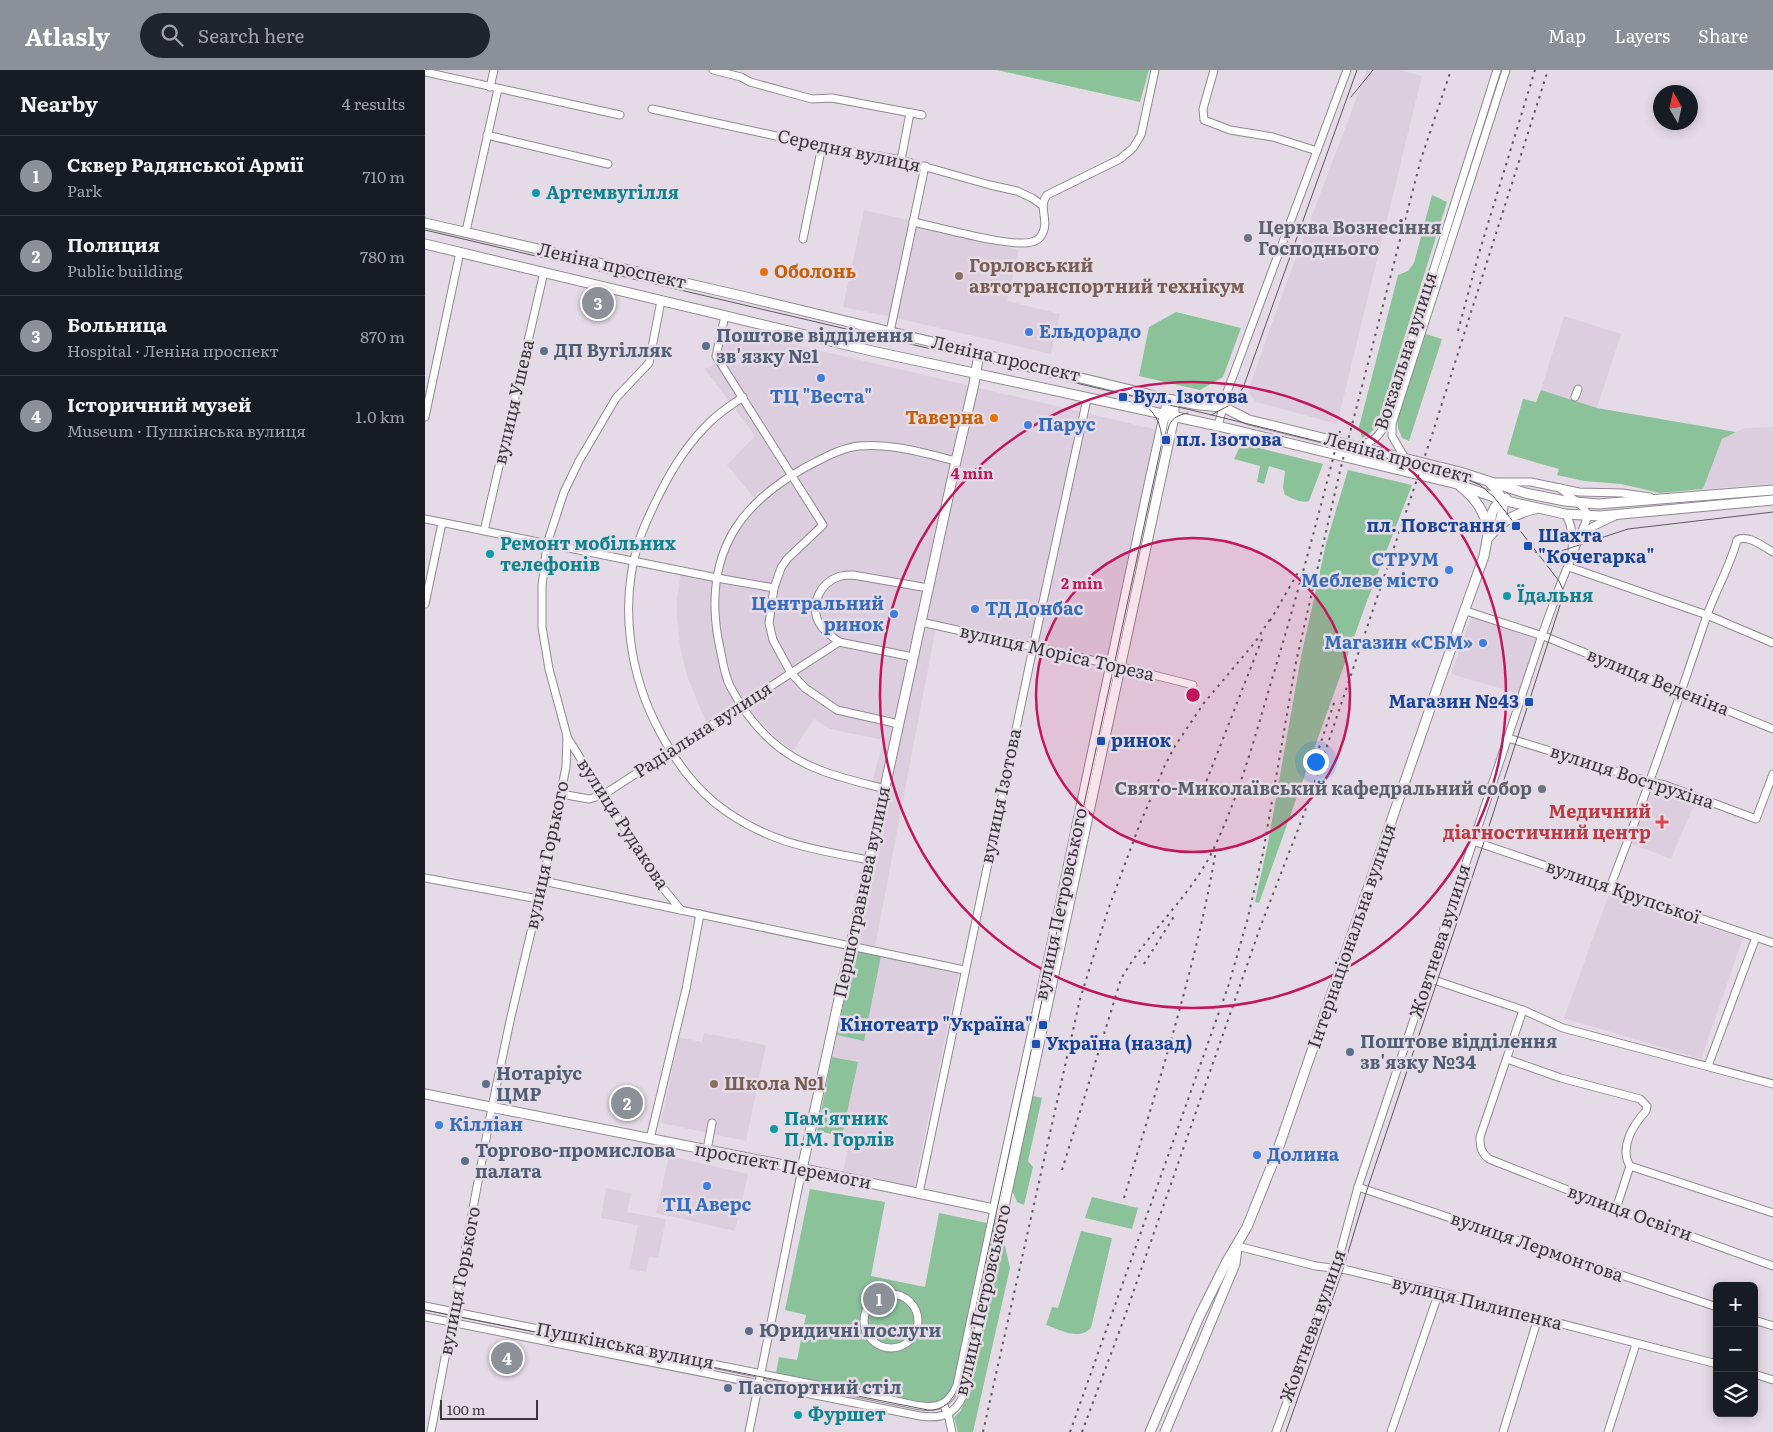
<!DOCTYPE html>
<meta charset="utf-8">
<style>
body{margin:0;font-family:Literata,serif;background:#20242c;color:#f1f3f6}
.controls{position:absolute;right:15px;bottom:15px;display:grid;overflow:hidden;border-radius:8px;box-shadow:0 2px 12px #0003}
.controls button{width:45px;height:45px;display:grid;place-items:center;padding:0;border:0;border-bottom:1px solid #363941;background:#171b24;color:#f1f3f6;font:25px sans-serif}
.compass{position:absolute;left:1228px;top:15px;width:45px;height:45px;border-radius:50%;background:#171b24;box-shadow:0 2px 12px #0003;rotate:351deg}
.scale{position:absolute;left:15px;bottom:12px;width:98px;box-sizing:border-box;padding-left:5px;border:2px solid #3c393d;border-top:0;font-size:14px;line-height:18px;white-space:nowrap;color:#3c393d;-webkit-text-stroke:4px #e5dbe6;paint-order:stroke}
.you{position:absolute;left:890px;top:691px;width:18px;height:18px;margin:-12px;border:4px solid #fff;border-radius:50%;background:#1a73e8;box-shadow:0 0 0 8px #1a73e833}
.badge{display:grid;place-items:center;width:32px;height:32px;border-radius:50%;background:#8c9099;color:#fff;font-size:16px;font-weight:700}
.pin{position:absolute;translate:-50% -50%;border:2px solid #fff;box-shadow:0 1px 5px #0006}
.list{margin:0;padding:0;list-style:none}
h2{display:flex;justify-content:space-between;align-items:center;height:65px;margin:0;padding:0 20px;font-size:21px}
h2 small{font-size:16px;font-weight:400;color:#9ea1a6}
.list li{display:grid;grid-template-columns:32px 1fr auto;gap:15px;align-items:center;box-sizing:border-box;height:80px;padding:0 20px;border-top:1px solid #363941}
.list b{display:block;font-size:19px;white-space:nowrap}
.list p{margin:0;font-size:16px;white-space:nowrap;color:#9ea1a6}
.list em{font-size:16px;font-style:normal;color:#9ea1a6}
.icon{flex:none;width:28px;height:28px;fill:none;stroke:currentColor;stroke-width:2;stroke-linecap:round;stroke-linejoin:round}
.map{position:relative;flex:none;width:1348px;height:1362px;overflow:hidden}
header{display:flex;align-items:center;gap:30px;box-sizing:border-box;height:70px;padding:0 25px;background:#8c9099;color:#fff}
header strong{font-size:24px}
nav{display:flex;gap:28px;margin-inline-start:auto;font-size:18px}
.search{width:350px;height:45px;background:#20242c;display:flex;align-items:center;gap:12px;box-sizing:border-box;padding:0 18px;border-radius:28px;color:#9ea1a6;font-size:19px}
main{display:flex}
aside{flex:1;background:#171b24}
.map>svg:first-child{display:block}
</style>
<header>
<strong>Atlasly</strong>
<div class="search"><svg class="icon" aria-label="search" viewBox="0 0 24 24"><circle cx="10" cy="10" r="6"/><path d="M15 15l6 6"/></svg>Search here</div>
<nav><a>Map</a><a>Layers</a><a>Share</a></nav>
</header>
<main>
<aside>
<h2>Nearby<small>4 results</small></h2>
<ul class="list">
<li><span class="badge">1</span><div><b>Сквер Радянської Армії</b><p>Park</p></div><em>710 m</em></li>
<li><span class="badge">2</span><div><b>Полиция</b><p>Public building</p></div><em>780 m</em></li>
<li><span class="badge">3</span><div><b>Больница</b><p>Hospital · Леніна проспект</p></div><em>870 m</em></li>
<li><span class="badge">4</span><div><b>Історичний музей</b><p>Museum · Пушкінська вулиця</p></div><em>1.0 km</em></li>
</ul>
</aside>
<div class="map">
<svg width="1348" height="1362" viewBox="0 0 1348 1362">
<rect width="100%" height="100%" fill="#e5dbe6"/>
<g fill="#ddcedf">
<polygon points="942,0 975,0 997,6 912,354 831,332 823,321 857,225"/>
<polygon points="439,140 487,151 467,247 418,237"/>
<polygon points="492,157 594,180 582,231 635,244 626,284 471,248"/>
<polygon points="1139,246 1196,264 1172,338 1116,320"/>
<polygon points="295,257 733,360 684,590 512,552 450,877 431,873 462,717 447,713 458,670 405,659 389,649 368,681 348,665 333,649 316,627 281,652 262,606 255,576 252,547 252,528 256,503 294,511 301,486 310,466 334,434 302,395 330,366 280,299 287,295"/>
<polygon points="1348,357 1348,414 1278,419 1297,369 1319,358"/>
<polygon points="1047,545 1113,567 1094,624 1026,604"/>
<polygon points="1228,716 1270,732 1246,789 1204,773"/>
<polygon points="1184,824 1318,868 1276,989 1139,948"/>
<polygon points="429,881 534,902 489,1117 418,1102 425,1068 392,1061"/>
<polygon points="279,963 341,975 321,1071 236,1053 254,967 277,972"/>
<polygon points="244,1086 323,1104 310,1161 231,1143"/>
<polygon points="181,1118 206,1123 202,1142 241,1149 233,1188 224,1187 221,1202 204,1199 213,1155 176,1148"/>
</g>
<g fill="#8cc29a">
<polygon points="572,0 724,0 715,32"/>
<polygon points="1007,125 1022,132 951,357 944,364 937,368 934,357 973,205 983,201 989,193"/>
<polygon points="751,242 816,258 798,307 775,320 714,306 724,257"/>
<polygon points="1001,264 1017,269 984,371 977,368 973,358 972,347"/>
<polygon points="1116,320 1172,338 1311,362 1297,369 1278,419 1235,423 1196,414 1159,411 1132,405 1134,399 1082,384 1098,329 1111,332"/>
<path d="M 822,375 L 898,394 L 884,431 C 876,434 867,428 860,425 L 858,418 L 860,401 L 844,396 L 839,414 L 832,412 L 835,396 L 809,389 L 815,376 Z"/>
<polygon points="923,400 987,415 942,531 834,833 830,832 843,773 876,587 901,474"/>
<polygon points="429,881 456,886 439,971 412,965"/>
<polygon points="407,987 433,992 417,1066 392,1061"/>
<polygon points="608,1026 617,1028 603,1091 608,1097 599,1135 592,1132 587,1120"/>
<polygon points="385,1119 460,1132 446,1206 500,1217 514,1143 562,1153 528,1317 519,1328 508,1334 351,1303 354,1287 372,1290 381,1245 360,1240"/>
<polygon points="667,1127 713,1138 707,1159 660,1148"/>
<path d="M 656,1161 L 687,1168 L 666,1258 C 653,1271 636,1260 621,1255 L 627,1237 L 633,1238 Z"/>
<polygon points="576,1174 580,1176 585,1198 548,1362 533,1362 529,1347 535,1342 544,1322"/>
</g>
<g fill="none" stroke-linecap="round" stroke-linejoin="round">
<g stroke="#908892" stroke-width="9">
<g id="minor">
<polyline points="288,0 316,7 325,12 387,29 407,28 497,45"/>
<polyline points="789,0 778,39 779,50 805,60 848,67 892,81"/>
<polyline points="0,2 195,45"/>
<polyline points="65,17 69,0"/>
<polyline points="227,39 397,76 476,90 565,115 592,121 607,128 617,135"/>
<polyline points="62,65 183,94"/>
<polyline points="476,90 485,43"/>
<path d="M 488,152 C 514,157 585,178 607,172 C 611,171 614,169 616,166 C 626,151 612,138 622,125 L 695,89 L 708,78 L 716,65 L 730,0"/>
<polyline points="41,161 73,19"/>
<polyline points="378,169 397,76"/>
<polyline points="300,246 291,286 398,455 362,489 356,498 349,518 344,553 348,570 366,603 380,618 412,640 474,654"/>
<polyline points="465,262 500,96"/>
<path d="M 318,327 C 306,335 295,342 285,352 C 264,372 248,397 235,423 C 227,439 219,455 214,471 C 194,534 204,605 235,662 C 249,689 266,713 290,733 C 339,772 385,779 444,790"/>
<polyline points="1150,327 1153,319"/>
<polyline points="0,347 35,182"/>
<polyline points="793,356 802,322 922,0"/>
<path d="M 931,376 C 945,373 953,369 959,356 L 1072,0"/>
<polyline points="980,388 967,366 967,354 1081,0"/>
<polyline points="1072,412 1106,412 1154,422 1197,423 1225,427"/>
<path d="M 1140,444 C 1148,455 1148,469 1147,482"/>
<polyline points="0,449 292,508 349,518"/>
<polyline points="59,461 119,202"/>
<polyline points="1156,465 1167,457 1190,446"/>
<polyline points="1144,497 1282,545 1348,573"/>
<polyline points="0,534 17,453"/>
<polyline points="1041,541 1121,567 1348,659"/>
<polyline points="496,552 693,596 768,615"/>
<path d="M 488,587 L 414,572 C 408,567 401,563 396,556 C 383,538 394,512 416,506 C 420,505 424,505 428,505 L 503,518"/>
<polyline points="142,667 233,812 256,840"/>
<polyline points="1083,668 1225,712 1240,715 1331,749 1348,704"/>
<path d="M 460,719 C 423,709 386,702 355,678 C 334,662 317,639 305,616 C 300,606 298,594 296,583 C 286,541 287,496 310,459 C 327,432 354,412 381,397 C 397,389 415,378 434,376 C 466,373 499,383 531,391"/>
<polyline points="136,724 164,729 178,725 414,572"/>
<polyline points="1048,771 1348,873"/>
<polyline points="0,808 113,829"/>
<polyline points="118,811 539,900"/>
<path d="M 1185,817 C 1220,728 1251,638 1281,548 C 1290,521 1305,497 1312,470 C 1323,464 1337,476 1348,482"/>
<polyline points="1003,908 1098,940 1138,958 1348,1014"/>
<path d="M 1098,940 L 1055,1067 C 1055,1077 1056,1083 1064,1089 L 1191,1139 L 1348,1196"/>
<path d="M 1082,989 L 1136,1008 L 1215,1029 L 1222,1036 L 1221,1041 C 1208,1055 1194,1078 1205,1096"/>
<polyline points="1283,996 1331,867"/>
<polyline points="225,1069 261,919 275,844"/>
<polyline points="282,1080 287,1053"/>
<polyline points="933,1117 1292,1237"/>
<polyline points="494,1123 608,578 662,329"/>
<polyline points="1191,1139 1205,1096 1348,1143"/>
<polyline points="812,1176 891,1196 922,1200 1014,1222 1292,1294"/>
<circle cx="466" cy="1251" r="27"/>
<path d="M 0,1236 L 471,1331 C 497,1336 519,1346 532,1315 L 569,1140"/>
<path d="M 0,1247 L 495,1346 C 522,1350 534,1341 542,1316 L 578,1141"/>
<polyline points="1329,1250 1348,1256"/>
<polyline points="1329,1304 1348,1310"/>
<polyline points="518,1334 523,1344 527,1362"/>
<polyline points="6,1362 67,1037 85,951 118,811 141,697 142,666 124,599 117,557 117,516 122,474 139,422 154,391 191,328 224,293 236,231"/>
<polyline points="324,1362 377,1099"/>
<polyline points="851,1362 911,1198 933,1117 1117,565 1134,518 1163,446 1159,438 1135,418"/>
<polyline points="966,1362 1014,1222"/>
<polyline points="1078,1362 1113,1248"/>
<polyline points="1183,1362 1211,1274"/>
</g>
</g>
<g stroke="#908892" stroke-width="11">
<g id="major">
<polyline points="0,153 321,227 747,330 774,335 798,337 824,350 1035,402 1100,423 1140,431 1173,434 1348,420"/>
<polyline points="0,174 447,281 793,356 1032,414 1077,430 1140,444 1175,446 1348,430"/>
<path d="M 1065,413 C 1079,427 1081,435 1074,454"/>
<path d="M 1036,417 C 1050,427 1061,444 1063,461"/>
<path d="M 1065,466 C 1076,450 1092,443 1110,439"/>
<polyline points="0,1024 369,1097 578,1141 749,347 749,336 747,330"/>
<polyline points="377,1099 531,391 549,314 554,283"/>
<polyline points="569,1140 626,878 725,410 741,338 747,330"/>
<polyline points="725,1362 774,1247 802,1191 822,1157 851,1085 1017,604 1059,486 1067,443 1070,437 1081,428"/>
<polyline points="740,1362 810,1194 812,1179"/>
</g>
</g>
<use href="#minor" stroke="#fff" stroke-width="7"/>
<use href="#major" stroke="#fff" stroke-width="9"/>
<g stroke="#5e595f" stroke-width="1">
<polyline points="926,27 948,0"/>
<polyline points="0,160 787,345 1037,407 1055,415 1069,427 1134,511 1138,520 1137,529 1058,775 942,1120 918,1199 861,1362"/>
<polyline points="786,345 805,335 818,318 932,0"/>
<path d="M 740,373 C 744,355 743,347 763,343"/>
<polyline points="1110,482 1123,485 1130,483 1203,459 1348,442"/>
<path d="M 0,1240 L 503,1340 C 523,1341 532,1324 536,1307 L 737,372 C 737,355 730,341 716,332"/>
</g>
<g stroke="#5e595f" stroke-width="2" stroke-dasharray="2.5 5" stroke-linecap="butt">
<polyline points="1033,261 1054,183 1110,0"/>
<polyline points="845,551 875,499"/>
<polyline points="894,678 910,630"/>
<polyline points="776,725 837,569"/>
<polyline points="719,894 750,845"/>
<path d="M 637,1100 L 696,909 C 722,863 766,826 788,780 C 813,728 828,674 844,619 C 870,534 893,448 915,361"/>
<path d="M 699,1128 C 733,1013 771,898 791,780"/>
<polyline points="558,1362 655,929 683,840 714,756 740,695 750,676 779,633 831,571 847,546"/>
<polyline points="645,1362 804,914 822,851 838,783 871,592 915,401 996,89 1026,0"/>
<polyline points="657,1362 700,1246 836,855 879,744 1007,365 1123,0"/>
</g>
</g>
<circle cx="768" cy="625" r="157" fill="#c2185b" fill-opacity=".12"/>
<g fill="none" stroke="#c2185b" stroke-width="2.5">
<circle cx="768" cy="625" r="157"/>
<circle cx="768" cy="625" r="313"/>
</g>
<g fill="#0f9aa8" stroke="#e5dbe6" stroke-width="2">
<circle cx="111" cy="123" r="5"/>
<circle cx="65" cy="484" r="5"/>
<circle cx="1082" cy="526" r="5"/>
<circle cx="349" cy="1059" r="5"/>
<circle cx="373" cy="1345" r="5"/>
</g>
<g fill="#6b7280" stroke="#e5dbe6" stroke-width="2">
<circle cx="823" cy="168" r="5"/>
<circle cx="1117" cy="719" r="5"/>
</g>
<g fill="#e8710a" stroke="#e5dbe6" stroke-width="2">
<circle cx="339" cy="202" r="5"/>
<circle cx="569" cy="348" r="5"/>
</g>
<g fill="#8d6e63" stroke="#e5dbe6" stroke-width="2">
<circle cx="534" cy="206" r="5"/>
<circle cx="289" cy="1014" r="5"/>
</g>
<g fill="#3f7fe0" stroke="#e5dbe6" stroke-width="2">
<circle cx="604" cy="262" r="5"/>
<circle cx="396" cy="308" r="5"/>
<circle cx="603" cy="355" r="5"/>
<circle cx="1024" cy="500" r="5"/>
<circle cx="550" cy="539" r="5"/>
<circle cx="469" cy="544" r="5"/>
<circle cx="1058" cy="573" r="5"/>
<circle cx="14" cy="1055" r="5"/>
<circle cx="832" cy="1085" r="5"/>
<circle cx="282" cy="1116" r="5"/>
</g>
<g fill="#5c6f8a" stroke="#e5dbe6" stroke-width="2">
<circle cx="281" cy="276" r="5"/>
<circle cx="119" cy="281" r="5"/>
<circle cx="925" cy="982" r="5"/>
<circle cx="61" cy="1014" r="5"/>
<circle cx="40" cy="1091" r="5"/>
<circle cx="324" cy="1261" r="5"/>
<circle cx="303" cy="1318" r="5"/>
</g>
<g fill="#1a4fb4" stroke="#e5dbe6" stroke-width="2">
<rect x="693" y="322" width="10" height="10" rx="2.5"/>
<rect x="736" y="365" width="10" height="10" rx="2.5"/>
<rect x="1086" y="451" width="10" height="10" rx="2.5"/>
<rect x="1098" y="471" width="10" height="10" rx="2.5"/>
<rect x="1099" y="627" width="10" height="10" rx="2.5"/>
<rect x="671" y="666" width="10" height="10" rx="2.5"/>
<rect x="613" y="950" width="10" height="10" rx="2.5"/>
<rect x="606" y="969" width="10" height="10" rx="2.5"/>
</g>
<path fill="#e0444e" stroke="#e5dbe6" stroke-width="2" d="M1234.5 744.5h5v5h5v5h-5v5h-5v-5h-5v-5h5z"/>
<g text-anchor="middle" stroke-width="5" stroke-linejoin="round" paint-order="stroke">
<g font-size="18" fill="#3c393d" stroke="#e5dbe6">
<text transform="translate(424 81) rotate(12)" y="6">Середня вулиця</text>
<text transform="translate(187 196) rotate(13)" y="6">Леніна проспект</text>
<text transform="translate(981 281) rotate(-72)" y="6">Вокзальна вулиця</text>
<text transform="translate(581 289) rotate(13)" y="6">Леніна проспект</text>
<text transform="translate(89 332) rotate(-77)" y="6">вулиця Ушева</text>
<text transform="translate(973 388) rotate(15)" y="6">Леніна проспект</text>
<text transform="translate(632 583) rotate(13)" y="6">вулиця Моріса Тореза</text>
<text transform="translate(1233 612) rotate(22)" y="6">вулиця Веденіна</text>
<text transform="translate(278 660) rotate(-33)" y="6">Радіальна вулиця</text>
<text transform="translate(1207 707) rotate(18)" y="6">вулиця Вострухіна</text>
<text transform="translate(576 726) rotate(-78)" y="6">вулиця Ізотова</text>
<text transform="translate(198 754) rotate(57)" y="6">вулиця Рудакова</text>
<text transform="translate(122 785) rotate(-78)" y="6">вулиця Горького</text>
<text transform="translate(437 822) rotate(-78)" y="6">Першотравнева вулиця</text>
<text transform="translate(1198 822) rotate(19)" y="6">вулиця Крупської</text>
<text transform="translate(636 834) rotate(-78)" y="6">вулиця Петровського</text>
<text transform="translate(927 866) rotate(-71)" y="6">Інтернаціональна вулиця</text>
<text transform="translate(1015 871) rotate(-72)" y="6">Жовтнева вулиця</text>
<text transform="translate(358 1096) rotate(11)" y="6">проспект Перемоги</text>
<text transform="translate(1205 1143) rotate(20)" y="6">вулиця Освіти</text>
<text transform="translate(1112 1177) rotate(19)" y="6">вулиця Лермонтова</text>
<text transform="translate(35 1211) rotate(-79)" y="6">вулиця Горького</text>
<text transform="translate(558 1230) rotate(-77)" y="6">вулиця Петровського</text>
<text transform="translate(1052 1233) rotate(14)" y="6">вулиця Пилипенка</text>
<text transform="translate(888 1256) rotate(-70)" y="6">Жовтнева вулиця</text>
<text transform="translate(200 1276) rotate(11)" y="6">Пушкінська вулиця</text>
</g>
<g font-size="18" font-weight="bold" fill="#0d838f" stroke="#e5dbe6" text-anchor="start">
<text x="121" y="129">Артемвугілля</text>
<text x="75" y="480">Ремонт мобільних<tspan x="75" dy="21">телефонів</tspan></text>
<text x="1092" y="532">Їдальня</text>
<text x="359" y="1055">Пам'ятник<tspan x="359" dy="21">П.М. Горлів</tspan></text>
<text x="383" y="1351">Фуршет</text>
</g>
<g font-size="18" font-weight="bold" fill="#5b616d" stroke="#e5dbe6" text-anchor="start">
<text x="833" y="164">Церква Вознесіння<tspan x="833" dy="21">Господнього</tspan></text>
<text x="1107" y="725" text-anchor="end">Свято-Миколаївський кафедральний собор</text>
</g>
<g font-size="18" font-weight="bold" fill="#785e54" stroke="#e5dbe6" text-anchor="start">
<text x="544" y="202">Горловський<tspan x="544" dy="21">автотранспортний технікум</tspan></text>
<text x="299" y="1020">Школа №1</text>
</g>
<g font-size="18" font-weight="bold" fill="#c56008" stroke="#e5dbe6" text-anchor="start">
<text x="349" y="208">Оболонь</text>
<text x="559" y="354" text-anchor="end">Таверна</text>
</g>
<g font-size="18" font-weight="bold" fill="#366cbe" stroke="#e5dbe6" text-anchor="start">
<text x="614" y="268">Ельдорадо</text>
<text x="396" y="333" text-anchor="middle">ТЦ "Веста"</text>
<text x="613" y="361">Парус</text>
<text x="1014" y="496" text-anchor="end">СТРУМ<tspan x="1014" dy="21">Меблеве місто</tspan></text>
<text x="459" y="540" text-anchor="end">Центральний<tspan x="459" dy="21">ринок</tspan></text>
<text x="560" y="545">ТД Донбас</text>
<text x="1048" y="579" text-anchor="end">Магазин «СБМ»</text>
<text x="24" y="1061">Кілліан</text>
<text x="842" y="1091">Долина</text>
<text x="282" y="1141" text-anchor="middle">ТЦ Аверс</text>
</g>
<g font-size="18" font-weight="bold" fill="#4e5e75" stroke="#e5dbe6" text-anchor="start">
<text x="291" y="272">Поштове відділення<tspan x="291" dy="21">зв'язку №1</tspan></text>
<text x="129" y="287">ДП Вугілляк</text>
<text x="935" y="978">Поштове відділення<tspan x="935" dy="21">зв'язку №34</tspan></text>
<text x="71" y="1010">Нотаріус<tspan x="71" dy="21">ЦМР</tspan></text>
<text x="50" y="1087">Торгово-промислова<tspan x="50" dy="21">палата</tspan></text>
<text x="334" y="1267">Юридичні послуги</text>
<text x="313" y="1324">Паспортний стіл</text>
</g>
<g font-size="18" font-weight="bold" fill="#164399" stroke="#e5dbe6" text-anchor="start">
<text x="708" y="333">Вул. Ізотова</text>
<text x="751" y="376">пл. Ізотова</text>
<text x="1081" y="462" text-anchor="end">пл. Повстання</text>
<text x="1113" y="472">Шахта<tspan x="1113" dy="21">"Кочегарка"</tspan></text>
<text x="1094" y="638" text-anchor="end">Магазин №43</text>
<text x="686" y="677">ринок</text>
<text x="608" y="961" text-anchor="end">Кінотеатр "Україна"</text>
<text x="621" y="980">Україна (назад)</text>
</g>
<g font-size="18" font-weight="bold" fill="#be3a42" stroke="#e5dbe6" text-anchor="end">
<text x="1226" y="748">Медичний<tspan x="1226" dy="21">діагностичний центр</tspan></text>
</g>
</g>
<circle cx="768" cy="625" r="8" fill="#c2185b" stroke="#e5dbe6" stroke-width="2.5"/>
<g font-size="15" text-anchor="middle" font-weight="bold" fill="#c2185b" stroke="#e5dbe6" stroke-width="5" stroke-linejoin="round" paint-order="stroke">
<text x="547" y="409">4 min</text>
<text x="657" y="519">2 min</text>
</g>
</svg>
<div class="controls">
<button>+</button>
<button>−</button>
<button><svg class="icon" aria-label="layers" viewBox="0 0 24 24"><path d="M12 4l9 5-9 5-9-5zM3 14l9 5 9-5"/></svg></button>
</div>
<svg class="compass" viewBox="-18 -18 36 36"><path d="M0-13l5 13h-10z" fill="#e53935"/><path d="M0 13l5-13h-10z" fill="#9ea1a6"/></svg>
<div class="scale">100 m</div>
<div class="you"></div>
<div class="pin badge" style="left:454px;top:1229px">1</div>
<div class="pin badge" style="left:202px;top:1033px">2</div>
<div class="pin badge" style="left:173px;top:233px">3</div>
<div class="pin badge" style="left:82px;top:1288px">4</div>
</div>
</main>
